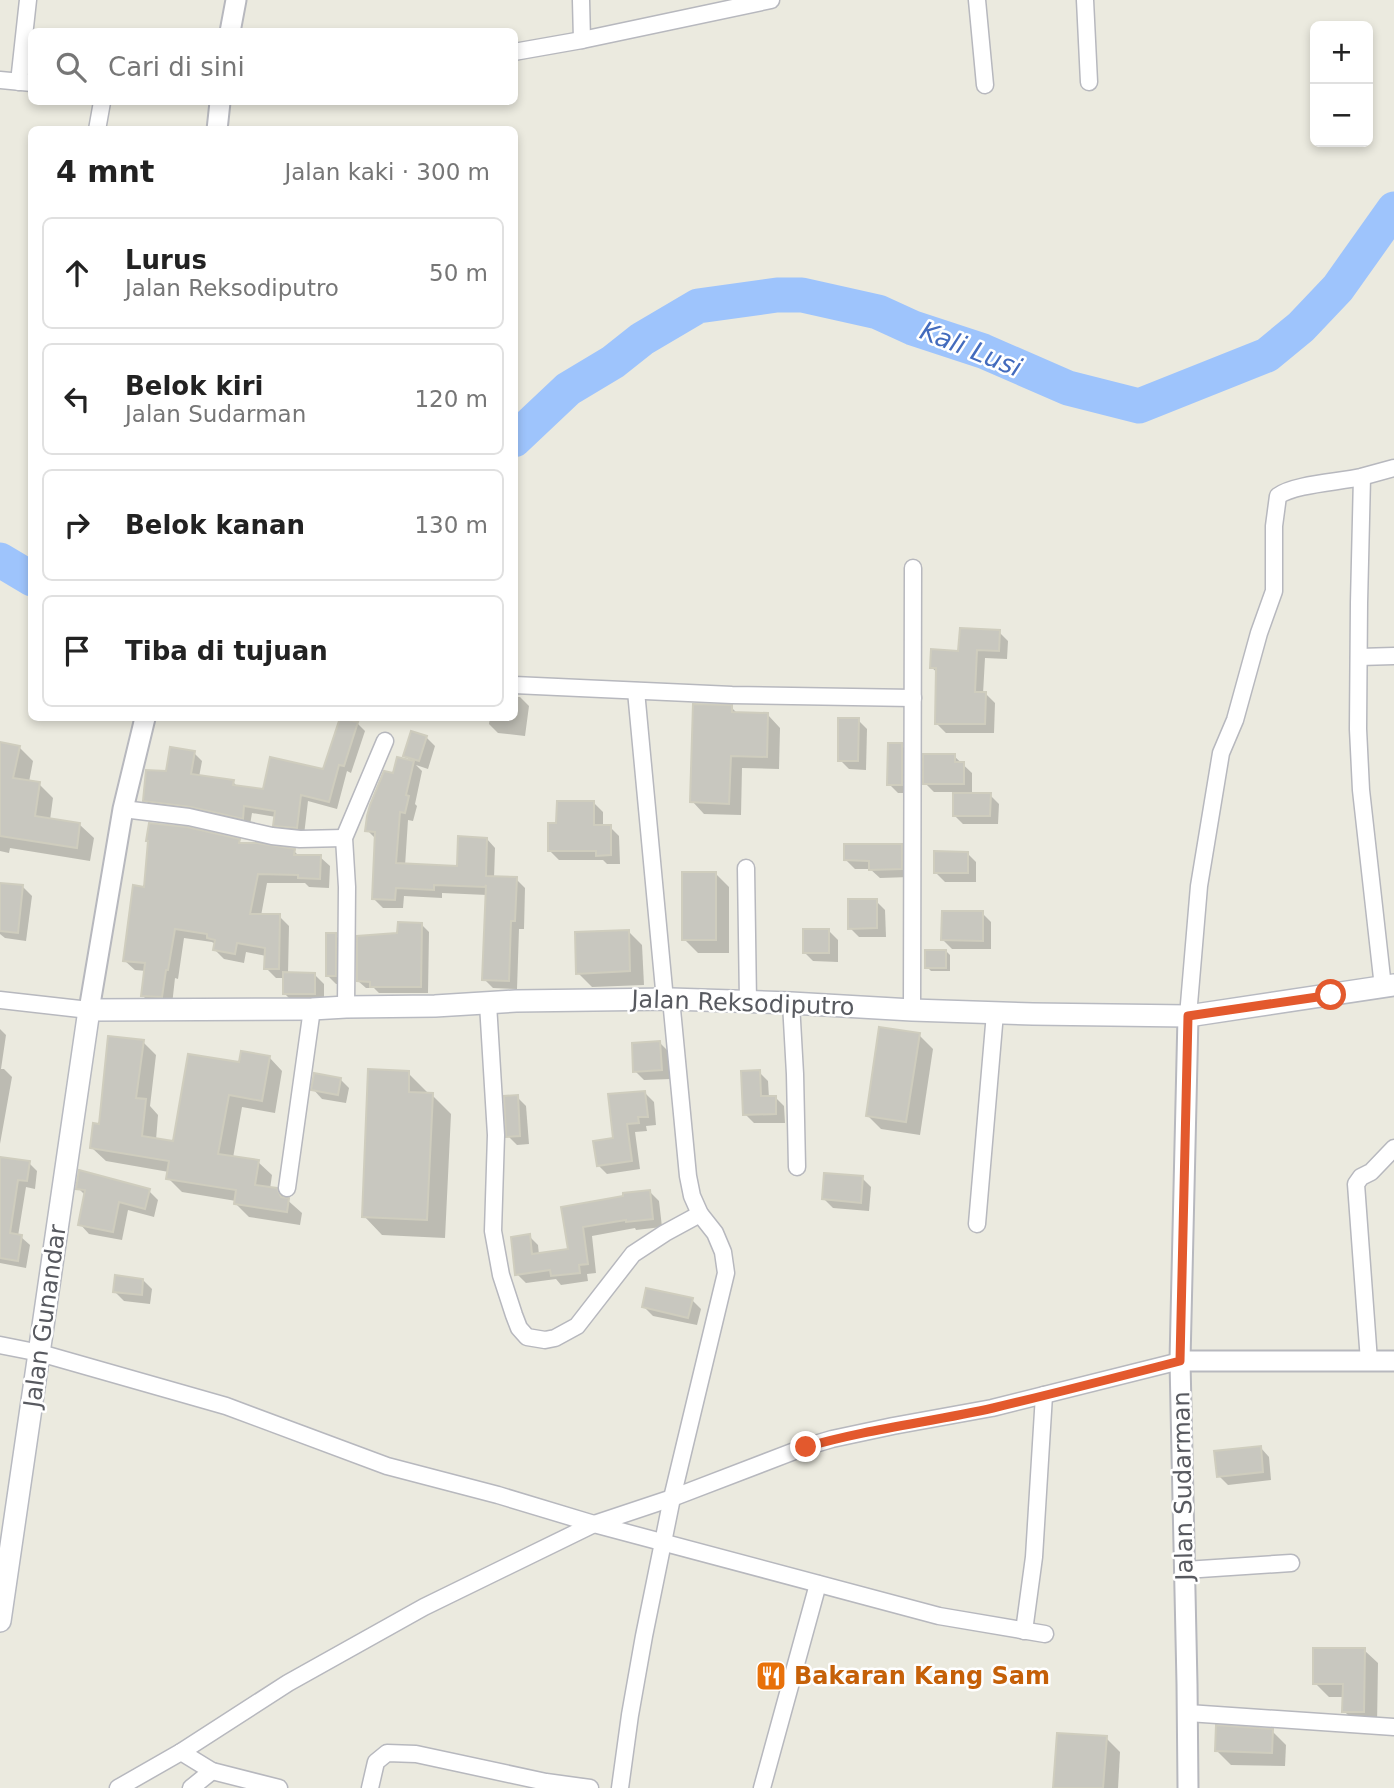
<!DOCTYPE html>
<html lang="id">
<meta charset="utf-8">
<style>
body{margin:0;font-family:"DejaVu Sans",sans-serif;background:#f2f2f2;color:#222}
.controls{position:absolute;right:21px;top:21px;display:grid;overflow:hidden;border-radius:10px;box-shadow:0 4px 10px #0003}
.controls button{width:63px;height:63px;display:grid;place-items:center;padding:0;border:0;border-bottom:2px solid #e0e0e0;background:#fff;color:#222;font:35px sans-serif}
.stop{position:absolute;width:21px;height:21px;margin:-16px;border:5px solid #e3592d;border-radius:50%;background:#fff}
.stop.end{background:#e3592d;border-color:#fff;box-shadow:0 2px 7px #0008}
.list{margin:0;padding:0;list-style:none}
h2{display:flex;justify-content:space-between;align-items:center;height:91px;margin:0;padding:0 28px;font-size:30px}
h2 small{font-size:23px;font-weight:400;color:#767676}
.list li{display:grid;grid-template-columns:46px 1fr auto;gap:21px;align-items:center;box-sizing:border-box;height:112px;margin:0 14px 14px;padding:0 14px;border:2px solid #e0e0e0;border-radius:10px}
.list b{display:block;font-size:26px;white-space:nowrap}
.list p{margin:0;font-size:23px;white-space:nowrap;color:#767676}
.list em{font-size:23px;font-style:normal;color:#767676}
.icon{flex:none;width:38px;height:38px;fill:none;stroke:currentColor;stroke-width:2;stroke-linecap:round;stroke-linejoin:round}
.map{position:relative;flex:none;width:1394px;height:1788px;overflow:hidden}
.search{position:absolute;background:#fff;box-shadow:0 4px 10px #0003;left:28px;top:28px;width:490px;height:77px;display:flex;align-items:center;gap:18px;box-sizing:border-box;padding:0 24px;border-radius:10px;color:#767676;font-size:26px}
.panel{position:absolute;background:#fff;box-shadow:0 4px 10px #0003;left:28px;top:126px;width:490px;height:595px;border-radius:10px}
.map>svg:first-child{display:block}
</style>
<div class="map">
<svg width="1394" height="1788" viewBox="0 0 1394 1788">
<rect width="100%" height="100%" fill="#ebeadf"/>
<g fill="#0003">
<polygon points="999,632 1008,641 1007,659 985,658 983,694 986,694 995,703 994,733 946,733 937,724 938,673 932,668"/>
<polygon points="514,697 520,697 529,706 525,736 498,733 489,724 490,718 514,718"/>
<polygon points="731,707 738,714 768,715 780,728 779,769 742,768 741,815 704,814 692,801"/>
<polygon points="341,718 357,723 365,731 351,773 347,771 337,809 308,801 304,835 283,833 275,825 276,817 252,813 250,825 153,808 145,800 167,773 194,753 202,761 199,777 233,782 238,787 264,791 324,771"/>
<polygon points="858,720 867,729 866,770 849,769 840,760"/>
<polygon points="426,737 435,746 428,769 416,765 422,771 415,804 417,806 413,821 408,820 405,866 459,868 487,839 495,848 494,878 516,879 525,888 524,929 519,929 517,989 493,988 484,979 487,895 442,893 442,898 404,896 403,908 383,908 374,899 376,839 367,830 395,775 412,762 405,755"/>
<polygon points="0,744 19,747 33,761 29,782 39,784 53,798 50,820 80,825 94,838 90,861 10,848 9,853 0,851"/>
<polygon points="901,745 910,754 910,793 898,793 889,784"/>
<polygon points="954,756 972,773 972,795 990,795 999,804 998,824 963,824 954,815 955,792 934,792 925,783"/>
<polygon points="594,803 603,812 603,827 610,827 619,836 620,864 607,864 603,860 559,860 550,851 558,825"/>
<polygon points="239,841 243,845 294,851 300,857 320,857 330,866 329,888 309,887 305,883 267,883 261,916 279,916 289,926 288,974 315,975 324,984 324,1002 293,1002 284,993 284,978 276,978 266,968 266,956 246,952 244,963 224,959 215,950 216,945 212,942 184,938 178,979 175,978 172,1005 152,1005 142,995 146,971 135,970 125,961 145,889"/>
<polygon points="901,846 910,855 910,877 880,878 870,869 855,869 846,860"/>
<polygon points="967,853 976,862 976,882 945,882 936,873"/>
<polygon points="715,873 729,887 729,953 698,953 684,939"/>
<polygon points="23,887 32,896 26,941 5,938 0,934 0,895"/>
<polygon points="876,901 885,910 886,937 859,937 850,928"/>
<polygon points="982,913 991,922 991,949 952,949 943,940"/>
<polygon points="422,925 429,932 428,993 379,993 374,988 366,988 358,981 399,934"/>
<polygon points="628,931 642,945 644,985 592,987 578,973"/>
<polygon points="829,931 838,940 838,962 813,961 804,952"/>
<polygon points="335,935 344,944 344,984 336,984 327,975"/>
<polygon points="946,951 950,955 950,971 931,971 927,967"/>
<polygon points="0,1029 6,1035 1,1069 4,1069 12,1077 0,1144"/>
<polygon points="919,1035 933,1049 920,1135 881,1129 867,1115"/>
<polygon points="143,1042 156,1055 150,1106 158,1115 156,1140 174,1143 240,1064 269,1057 282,1071 275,1113 242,1107 233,1158 258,1162 272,1175 270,1189 276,1190 302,1213 300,1225 249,1217 236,1204 236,1201 182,1192 168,1178 169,1172 106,1161 92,1148 100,1126"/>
<polygon points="660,1043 669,1052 671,1079 644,1080 635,1071"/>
<polygon points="759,1072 768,1081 769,1098 775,1097 784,1106 785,1123 754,1123 745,1114"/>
<polygon points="408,1073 427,1092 427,1095 432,1095 451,1114 445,1238 382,1235 364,1216"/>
<polygon points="340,1079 349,1088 346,1103 322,1099 313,1089"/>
<polygon points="645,1093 654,1102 656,1125 646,1126 647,1131 635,1132 640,1169 607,1174 598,1165"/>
<polygon points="517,1097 526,1106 529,1144 517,1145 508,1136"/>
<polygon points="0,1158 29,1163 37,1171 35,1189 26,1187 18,1236 21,1237 30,1245 26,1268 0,1263"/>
<polygon points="862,1178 871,1187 869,1211 833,1208 824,1199"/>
<polygon points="78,1188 149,1191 158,1200 154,1217 128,1210 122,1240 89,1234 80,1224 86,1196"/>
<polygon points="650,1192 659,1201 662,1227 636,1230 635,1228 592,1236 596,1273 587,1274 588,1281 561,1285 556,1279 526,1283 517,1274 529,1236 538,1245 539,1255 570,1251 563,1209"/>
<polygon points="143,1280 152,1289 150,1304 124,1301 115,1292"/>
<polygon points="692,1300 701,1309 697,1325 653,1316 644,1307"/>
<polygon points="1260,1447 1269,1457 1271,1480 1228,1485 1219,1476"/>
<polygon points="1364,1650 1378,1663 1377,1725 1358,1725 1344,1711 1344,1697 1329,1697 1315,1683"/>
<polygon points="1272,1731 1286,1745 1285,1766 1231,1765 1217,1751"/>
<polygon points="1106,1738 1120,1752 1118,1788 1055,1788"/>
</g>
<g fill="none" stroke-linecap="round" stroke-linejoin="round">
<g stroke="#9ec4fc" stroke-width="35">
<polyline points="514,440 568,389 613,362 642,339 698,306 777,295 802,295 878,312 913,328 983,351 1068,388 1139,406 1267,355 1301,327 1338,288 1394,209"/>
<polyline points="0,560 32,579"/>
</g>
</g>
<g fill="#c8c7bf" stroke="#cfcdbe" stroke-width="2">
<polygon points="960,628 1000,630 999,651 977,650 975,692 986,692 985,724 935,724 936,668 930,668 931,649 958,651"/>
<polygon points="693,704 732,705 732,712 768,713 767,757 731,756 729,804 690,802"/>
<polygon points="340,718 358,722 344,766 339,765 329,802 301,795 297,828 273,826 275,811 244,806 243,819 191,807 143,801 146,770 166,771 170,747 195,751 191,774 234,780 233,785 263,789 270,757 323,769"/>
<polygon points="838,718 859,718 858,761 838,761"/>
<polygon points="411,731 427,736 419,761 403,756"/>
<polygon points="0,742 20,746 13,778 40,782 35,816 80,823 77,848 0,836"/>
<polygon points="888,743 902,743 902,785 887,785"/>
<polygon points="923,754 955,754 955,762 964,762 964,784 923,784"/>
<polygon points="397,757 414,761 406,795 409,796 405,813 400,812 396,863 457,866 458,836 487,838 486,876 517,877 515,921 511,921 509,981 482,980 486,885 485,887 434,885 434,890 396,888 395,900 372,899 375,832 365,831 367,816 370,805 384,771 393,773"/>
<polygon points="953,793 991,793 990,816 953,816"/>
<polygon points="557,801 594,801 594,825 611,825 611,855 596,856 596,851 548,851 548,823 556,823"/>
<polygon points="149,823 187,827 240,839 239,843 257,843 295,849 294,855 321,855 320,879 298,878 298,875 258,874 250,914 280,914 279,969 264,969 265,948 237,943 235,954 213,950 215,940 207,938 207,934 175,929 168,970 166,970 162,997 141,996 145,963 123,961 133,885 144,887 148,841 146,841"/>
<polygon points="844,844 902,844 902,869 869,870 869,861 844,860"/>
<polygon points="934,851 968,852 968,873 934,873"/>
<rect x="682" y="872" width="34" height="68"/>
<polygon points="0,883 23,885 18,933 0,931"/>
<polygon points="848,899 877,899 877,928 848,929"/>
<polygon points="942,911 983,911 983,941 941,940"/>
<polygon points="398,922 422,923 421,987 370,987 370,982 357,981 357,936 397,933"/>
<rect x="803" y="929" width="26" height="24"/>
<polygon points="629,930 630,971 576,974 575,932"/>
<rect x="326" y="933" width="10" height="43"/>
<rect x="925" y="950" width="21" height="18"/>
<polygon points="283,972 315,973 315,994 283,994"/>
<polygon points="879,1027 920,1033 906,1122 866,1116"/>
<polygon points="108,1036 144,1040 136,1098 146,1099 142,1136 173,1141 188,1054 239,1062 241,1051 270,1056 262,1101 229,1095 218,1154 259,1160 255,1185 277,1188 281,1197 289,1198 287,1212 234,1204 236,1190 166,1179 169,1161 90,1148 93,1123 99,1124"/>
<polygon points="660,1041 662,1070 633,1072 632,1043"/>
<polygon points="368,1069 409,1071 409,1092 433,1093 427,1220 362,1217"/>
<polygon points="760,1070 761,1096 776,1096 776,1114 743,1115 741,1071"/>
<polygon points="314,1073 341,1078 338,1095 311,1090"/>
<polygon points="645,1091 648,1117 638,1117 639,1123 627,1124 632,1161 597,1166 593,1141 613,1138 608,1094"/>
<polygon points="518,1095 520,1136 506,1137 504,1096"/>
<polygon points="0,1157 30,1161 27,1181 18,1180 10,1233 22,1235 18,1261 0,1258"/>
<polygon points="79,1170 150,1189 145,1209 119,1202 113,1232 78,1225 85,1190 76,1189"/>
<polygon points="824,1173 863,1176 861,1203 822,1199"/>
<polygon points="650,1190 653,1219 626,1222 626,1220 583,1227 588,1264 579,1265 580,1273 551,1276 550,1270 515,1275 511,1237 530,1234 532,1254 568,1249 561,1207 623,1196 623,1193"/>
<polygon points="115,1275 143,1279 142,1295 113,1292"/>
<polygon points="646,1288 693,1298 688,1318 642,1307"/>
<polygon points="1261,1446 1263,1472 1217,1477 1214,1451"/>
<polygon points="1313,1648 1365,1648 1364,1712 1342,1712 1343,1684 1313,1684"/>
<polygon points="1216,1725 1273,1729 1272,1753 1215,1751"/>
<polygon points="1057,1733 1107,1736 1103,1788 1053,1788"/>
</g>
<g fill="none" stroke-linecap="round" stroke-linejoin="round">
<g stroke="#b7b8be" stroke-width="19">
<g id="minor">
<polyline points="581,0 582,40"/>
<polyline points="977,0 985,85"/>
<polyline points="1085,0 1089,82"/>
<polyline points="514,52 582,40 771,0"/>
<polyline points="0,80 32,83"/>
<polyline points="19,82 28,0"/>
<polyline points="97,130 102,102"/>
<polyline points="1362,477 1359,603 1358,729 1361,790 1383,987"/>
<polyline points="1359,657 1394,656"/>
<polyline points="514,685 732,695 913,698"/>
<polyline points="636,691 665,1000"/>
<polyline points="123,809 189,817 272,836 300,839 344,838"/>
<polyline points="746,868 748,1002"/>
<polyline points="0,1000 89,1010"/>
<polyline points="791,1003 795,1074 797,1167"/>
<polyline points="488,1004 496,1135 493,1231 501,1275 514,1315 519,1328 527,1337 545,1340 555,1338 577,1326 633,1254 665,1233 700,1214"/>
<polyline points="346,1007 347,887 344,838 385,741"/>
<polyline points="912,1010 913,568"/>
<path d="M 1188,1016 L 1199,886 L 1221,753 L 1235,720 L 1259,633 L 1274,591 L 1274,526 L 1278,496 C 1294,484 1340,482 1361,477 C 1372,474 1383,471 1394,468"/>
<polyline points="287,1188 312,1009"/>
<polyline points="977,1224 995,1013"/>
<polyline points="0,1345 40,1353 226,1406 387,1466 498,1495 594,1524 939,1616 1045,1634"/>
<polyline points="1369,1361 1356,1184 1361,1177 1371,1172 1394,1148"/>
<polyline points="1185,1570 1291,1563"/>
<polyline points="1024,1631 1034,1557 1044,1395"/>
<polyline points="1188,1713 1394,1727"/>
<polyline points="181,1752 212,1771 279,1788"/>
<polyline points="118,1788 181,1752 288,1683 424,1607 594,1524 672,1498 805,1447 832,1439 893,1426 992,1408 1180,1361"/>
<polyline points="191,1788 212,1771"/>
<polyline points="370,1788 376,1762 387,1753 416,1754 546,1782 590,1788"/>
<polyline points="620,1788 630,1715 644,1636 672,1498 726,1273 723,1252 715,1233 700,1214 692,1196 688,1176 671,999"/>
<polyline points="762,1788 818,1584"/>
</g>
</g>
<g stroke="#b7b8be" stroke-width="23">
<g id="tertiary">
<polyline points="230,32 236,0"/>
<polyline points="217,130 220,102"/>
<polyline points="89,1010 123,809 145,718"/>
<polyline points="1180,1361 1394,1361"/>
<polyline points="1188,1788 1187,1684 1180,1361 1188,1016"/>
</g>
</g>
<g stroke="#b8bac1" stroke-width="24">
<polyline id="secondary" points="0,1621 89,1010 312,1009 346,1007 435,1006 516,1001 671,999 791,1003 912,1010 1033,1014 1188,1016 1394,985"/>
</g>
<use href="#minor" stroke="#fff" stroke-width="16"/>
<use href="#tertiary" stroke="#fff" stroke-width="19"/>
<use href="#secondary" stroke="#fff" stroke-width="21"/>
</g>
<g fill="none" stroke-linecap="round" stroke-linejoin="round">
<path stroke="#e3592d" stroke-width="9" d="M 806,1447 C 867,1429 931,1422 993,1408 C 1056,1393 1118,1377 1180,1361 L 1188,1016 L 1331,995"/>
</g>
<defs>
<g id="restaurant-square" transform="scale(1.575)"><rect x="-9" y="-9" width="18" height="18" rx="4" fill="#e8710a" stroke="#fff"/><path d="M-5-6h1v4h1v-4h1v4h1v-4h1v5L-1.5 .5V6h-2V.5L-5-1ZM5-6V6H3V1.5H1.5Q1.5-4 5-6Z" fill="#fff"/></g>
</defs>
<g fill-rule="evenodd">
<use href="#restaurant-square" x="771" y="1676"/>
</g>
<g text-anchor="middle" stroke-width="5" stroke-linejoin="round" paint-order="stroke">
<g font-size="24" fill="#585a60" stroke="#fff">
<text transform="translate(743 1003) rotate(2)" y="8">Jalan Reksodiputro</text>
<text transform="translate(45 1316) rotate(-82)" y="8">Jalan Gunandar</text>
<text transform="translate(1183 1486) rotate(-91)" y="8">Jalan Sudarman</text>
</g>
<g font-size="24" font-weight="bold" fill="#c56008" stroke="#fff" text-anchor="start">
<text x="794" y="1684">Bakaran Kang Sam</text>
</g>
<g font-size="26" font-style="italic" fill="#436bbd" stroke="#fff">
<text transform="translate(971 349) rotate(22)" y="9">Kali Lusi</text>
</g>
</g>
</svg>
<div class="controls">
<button>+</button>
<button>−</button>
</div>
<div class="stop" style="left:1331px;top:995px"></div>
<div class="stop end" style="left:806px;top:1447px"></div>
<div class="search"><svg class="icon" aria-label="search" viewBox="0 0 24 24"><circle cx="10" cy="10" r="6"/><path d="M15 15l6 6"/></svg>Cari di sini</div>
<section class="panel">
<h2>4 mnt<small>Jalan kaki · 300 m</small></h2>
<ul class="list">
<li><svg class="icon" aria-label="ahead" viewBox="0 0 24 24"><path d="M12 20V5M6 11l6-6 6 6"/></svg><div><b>Lurus</b><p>Jalan Reksodiputro</p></div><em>50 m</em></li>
<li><svg class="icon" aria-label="left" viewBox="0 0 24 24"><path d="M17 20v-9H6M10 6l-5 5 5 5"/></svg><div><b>Belok kiri</b><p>Jalan Sudarman</p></div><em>120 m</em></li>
<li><svg class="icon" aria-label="right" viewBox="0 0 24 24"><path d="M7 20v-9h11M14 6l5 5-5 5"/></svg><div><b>Belok kanan</b></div><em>130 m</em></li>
<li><svg class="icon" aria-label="arrive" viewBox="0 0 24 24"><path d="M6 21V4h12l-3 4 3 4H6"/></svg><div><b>Tiba di tujuan</b></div></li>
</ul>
</section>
</div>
